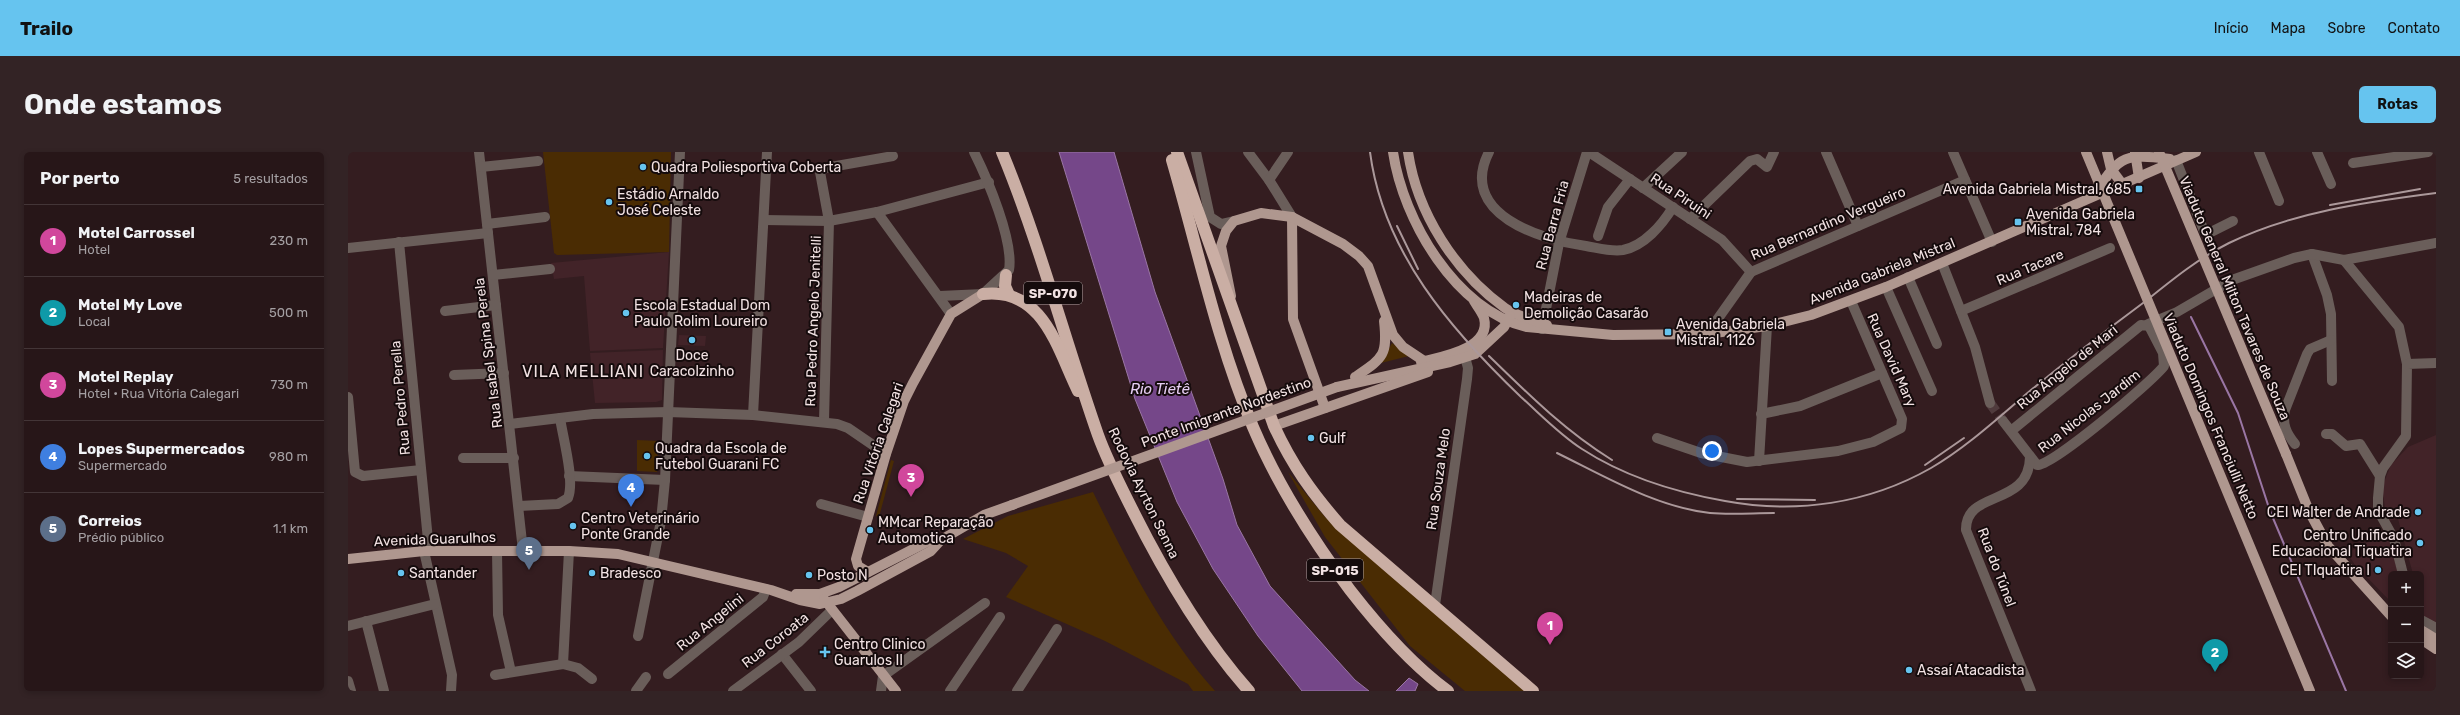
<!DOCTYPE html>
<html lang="pt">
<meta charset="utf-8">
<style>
body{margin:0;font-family:Rubik,sans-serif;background:#332325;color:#f1f3f6}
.controls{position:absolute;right:12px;bottom:12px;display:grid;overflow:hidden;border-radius:6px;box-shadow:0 2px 6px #0003}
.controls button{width:36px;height:36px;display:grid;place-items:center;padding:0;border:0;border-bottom:1px solid #433537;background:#271618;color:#f1f3f6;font:20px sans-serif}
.you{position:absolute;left:1364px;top:299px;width:14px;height:14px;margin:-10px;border:3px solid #fff;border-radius:50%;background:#1a73e8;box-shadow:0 0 0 6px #1a73e833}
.badge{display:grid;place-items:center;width:26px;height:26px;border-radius:50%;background:#66c4ef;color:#fff;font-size:13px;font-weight:700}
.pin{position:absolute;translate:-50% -33px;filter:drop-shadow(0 1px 2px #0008)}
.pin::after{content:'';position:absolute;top:21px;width:14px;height:12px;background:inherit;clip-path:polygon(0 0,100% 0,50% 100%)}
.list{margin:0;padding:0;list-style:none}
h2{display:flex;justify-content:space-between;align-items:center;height:52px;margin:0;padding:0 16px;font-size:17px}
h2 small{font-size:13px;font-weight:400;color:#a49fa2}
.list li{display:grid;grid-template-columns:26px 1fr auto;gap:12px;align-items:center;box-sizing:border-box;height:72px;padding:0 16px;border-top:1px solid #433537}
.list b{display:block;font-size:15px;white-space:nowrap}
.list p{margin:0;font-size:13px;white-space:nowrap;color:#a49fa2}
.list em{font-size:13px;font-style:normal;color:#a49fa2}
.icon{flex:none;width:22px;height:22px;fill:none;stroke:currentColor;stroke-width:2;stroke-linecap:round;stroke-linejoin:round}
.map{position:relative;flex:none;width:2088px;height:539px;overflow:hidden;border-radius:6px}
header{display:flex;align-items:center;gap:24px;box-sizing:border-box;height:56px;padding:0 20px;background:#66c4ef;color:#111}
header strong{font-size:19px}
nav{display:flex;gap:22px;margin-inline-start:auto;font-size:14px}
.intro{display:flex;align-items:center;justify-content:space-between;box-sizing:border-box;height:96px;padding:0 24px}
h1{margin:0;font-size:28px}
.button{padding:10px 18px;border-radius:6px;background:#66c4ef;color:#111;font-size:14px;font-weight:700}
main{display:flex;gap:24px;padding:0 24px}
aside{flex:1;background:#271618;border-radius:6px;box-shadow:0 2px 6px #0003}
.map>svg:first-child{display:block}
</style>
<header>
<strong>Trailo</strong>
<nav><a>Início</a><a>Mapa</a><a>Sobre</a><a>Contato</a></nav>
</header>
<div class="intro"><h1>Onde estamos</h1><a class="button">Rotas</a></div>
<main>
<aside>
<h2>Por perto<small>5 resultados</small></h2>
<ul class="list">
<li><span class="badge" style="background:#d1479c">1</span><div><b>Motel Carrossel</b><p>Hotel</p></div><em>230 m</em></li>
<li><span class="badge" style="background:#0f9aa8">2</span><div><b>Motel My Love</b><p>Local</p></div><em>500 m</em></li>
<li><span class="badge" style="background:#d1479c">3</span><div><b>Motel Replay</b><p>Hotel · Rua Vitória Calegari</p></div><em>730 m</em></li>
<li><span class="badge" style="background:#3f7fe0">4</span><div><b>Lopes Supermercados</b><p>Supermercado</p></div><em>980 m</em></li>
<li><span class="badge" style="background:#5c6f8a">5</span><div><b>Correios</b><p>Prédio público</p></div><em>1.1 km</em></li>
</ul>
</aside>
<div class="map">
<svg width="2088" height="539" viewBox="0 0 2088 539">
<rect width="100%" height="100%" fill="#341d20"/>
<g fill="#422328">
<polygon points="321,100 315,196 242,199 236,124 206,127 203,111"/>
<polygon points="331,183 358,184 357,194 330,193"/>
<polygon points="315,198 314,248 308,250 247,251 242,201"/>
<polygon points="2088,283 2088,473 2073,464 2073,422 2065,422 2050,367 2039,369 2034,335 2043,313 2060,295"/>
<polygon points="2039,380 2050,422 2043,422 2043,450 2007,413 1999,401"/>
</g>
<g fill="#4a2c03">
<polygon points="195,0 323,0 321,100 209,103 206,101"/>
<polygon points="1044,191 1061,204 1033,211"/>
<polygon points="289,288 310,289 309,320 289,319"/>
<polygon points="543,308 546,309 531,365 528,364"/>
<polygon points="940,320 977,365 1177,539 1117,539 1062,494 977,385"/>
<path d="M 745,340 C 779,409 815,481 867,539 L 845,539 L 840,532 L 757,489 L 658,445 L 680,414 L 658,401 L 615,387 L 660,364 Z"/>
</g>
<g fill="#754789" stroke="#9a76a4">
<polygon points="711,0 766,0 807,140 875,327 889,373 922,434 1007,528 1021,539 954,539 910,484 865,417 829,350 787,247"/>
<polygon points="1061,526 1070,532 1067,539 1048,539"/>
</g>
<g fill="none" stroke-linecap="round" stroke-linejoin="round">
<polyline stroke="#9a76a4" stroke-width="2" points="1843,165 1890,261 1922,359 1998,539"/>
<polyline stroke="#503b3d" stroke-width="10" stroke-dasharray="10 5" stroke-linecap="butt" points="1642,251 1655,269"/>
<g stroke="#6a5e5a" stroke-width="10">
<polyline points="131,0 175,399"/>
<polyline points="848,0 862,65 873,72 886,69"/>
<polyline points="900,0 921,28 944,65"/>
<path d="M 1141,0 C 1109,62 1193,88 1238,94 C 1250,96 1263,100 1275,98 C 1296,94 1314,73 1325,55"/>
<polyline points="1241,0 1374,88 1403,120"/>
<polyline points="1478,0 1510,74"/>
<polyline points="1605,0 1644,90"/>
<polyline points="1911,0 1931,49"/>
<polyline points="1969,0 1983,32"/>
<polyline points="1828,8 1856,79 1861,81 1885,69"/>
<polyline points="2005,11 2080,0"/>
<polyline points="133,15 190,9"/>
<polyline points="921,28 940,0"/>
<polyline points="1295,36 1334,0"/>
<polyline points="529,60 603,162"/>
<polyline points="1342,67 1402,9 1409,7 1419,15 1426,0"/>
<polyline points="416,68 481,69 529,60 641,30"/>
<polyline points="139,72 197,65"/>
<polyline points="1250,84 1260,55 1282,27"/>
<polyline points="51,90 80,388 76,399 104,523 103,539"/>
<polyline points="0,96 140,81"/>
<polyline points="1964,102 1979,143 1983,162 1984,229"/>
<polyline points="1996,108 2051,175 2059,212"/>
<polyline points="1594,111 1627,195 1642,251"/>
<polyline points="145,123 202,117"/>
<polyline points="1560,125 1589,192"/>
<polyline points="1538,135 1584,239"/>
<path d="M 592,144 L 635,142 L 661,118 C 666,89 639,26 626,0"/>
<polyline points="97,159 148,153"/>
<polyline points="1613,159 1762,96"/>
<polyline points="1800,172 1829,160 1884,128 1946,106 1964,102 1996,108 2088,91"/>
<polyline points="1194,177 1211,91 1239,0"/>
<polyline points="1359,182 1403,120 1617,28"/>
<polyline points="106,223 156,221"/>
<polyline points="0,245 7,320 15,324 73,318"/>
<polyline points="1413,262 1452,254 1534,221"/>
<polyline points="405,263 419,0"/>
<polyline points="476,269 481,69 472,20 477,16 545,4"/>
<path d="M 1655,269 L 1689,313 C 1702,316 1805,229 1816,214 L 1815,201 L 1801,174 L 1793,173 L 1663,279"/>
<polyline points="162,272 245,262 320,260 405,263 489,272 500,276 538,302"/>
<polyline points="1978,282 1984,282 1998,294 2012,292 2032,324"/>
<polyline points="1309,286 1353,301 1399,310 1490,299 1525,290 1553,276 1554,267 1503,149"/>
<path d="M 1947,292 C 1938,281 1934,272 1937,258 L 1959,202 L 1962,197 L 1983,188"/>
<path d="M 1682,305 C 1681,356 1617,337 1618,378 L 1683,539"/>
<polyline points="115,306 166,306"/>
<polyline points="1411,309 1419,174"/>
<polyline points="221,324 317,328"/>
<polyline points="473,352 520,365"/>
<path d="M 171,354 L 210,352 L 220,346 C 227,329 215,286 212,266"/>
<polyline points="149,399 150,463 163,520"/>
<polyline points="2055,422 2046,387 2030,358 2030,346 2032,324 2035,316 2058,284 2059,212 2088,211"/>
<polyline points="1087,453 1119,227 1120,216 1117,205"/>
<polyline points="2073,468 2088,476"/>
<polyline points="18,469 36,539"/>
<polyline points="0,474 87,452"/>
<polyline points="290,484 313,369 317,328 332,0"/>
<polyline points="434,502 463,539"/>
<polyline points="215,512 221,399"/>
<polyline points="320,522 415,445 418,437"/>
<polyline points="147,523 215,512 230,516 244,527"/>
<polyline points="0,529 3,539"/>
<polyline points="288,539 298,525"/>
<polyline points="385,539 451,490 484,458"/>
<polyline points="533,539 535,524 637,451"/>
<polyline points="602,539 652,465"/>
<polyline points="669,539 709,477"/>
</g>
<g stroke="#af978f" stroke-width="10">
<path d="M 1045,0 C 1055,68 1108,159 1179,175 L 1265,183 L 1359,182 L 1419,174 L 1463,163 L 1538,135 L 1848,0"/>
<path d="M 1060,0 C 1069,61 1107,120 1157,156 C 1170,165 1185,167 1199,173"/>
<polyline points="1759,0 1763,17 1775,33"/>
<polyline points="1787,0 1791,26"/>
<path d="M 1748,40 C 1773,2 1777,2 1822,7"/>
<polyline points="944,65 945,167 977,256"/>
<polyline points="883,144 873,94 878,79 886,69 913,61 944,65 995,92 1011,104 1020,114 1045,183 1055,195 1076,209"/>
<path d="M 1073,210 C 1092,205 1144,197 1136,166 C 1134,160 1129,154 1126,149"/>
<path d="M 1007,225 C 1035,206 1040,204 1036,169"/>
<polyline points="989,235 1102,210 1127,202 1156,175 1162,164"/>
<polyline points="926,274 1080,220"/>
<polyline points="1938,302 1961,359 1980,394 2043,464"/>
<polyline points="0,407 76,399 221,399 270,402 423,438 452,448 472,452 493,447 509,439 583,399 593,388 636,363 664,353"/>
<polyline points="520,420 510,414 508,407 538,302 556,249 565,231 603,162 635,142"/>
<polyline points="448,442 472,442 491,435 579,390 593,388"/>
<polyline points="476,447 548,539"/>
<polyline points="2073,478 2088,487"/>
<polyline points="2073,487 2088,497"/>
</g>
<g stroke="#caaea4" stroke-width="12">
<path d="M 654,0 C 692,92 717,189 750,283 C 759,308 772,333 784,357 C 816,421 853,485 901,539"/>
<path d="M 829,0 L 926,274 C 944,313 964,341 992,373 L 1185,539"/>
<path d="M 824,8 C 850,97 869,190 905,275 C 930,334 964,387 1002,438 C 1030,474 1063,512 1100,539"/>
<polyline points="658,123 657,134 661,143"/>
<path d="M 635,142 C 695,135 709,196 730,239"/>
</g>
<g stroke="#ab989a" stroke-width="2">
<path d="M 1022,0 C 1035,100 1103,178 1173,245 C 1193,263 1212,283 1234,297 C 1277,325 1326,340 1377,349 C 1448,362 1520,352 1583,316 C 1619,295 1651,265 1683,238 C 1721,207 1760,177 1799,148 C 1825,127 1851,106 1881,91 C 1945,60 2018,50 2088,41"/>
<polyline points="1982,53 2072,37"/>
<polyline points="1049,74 1070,117"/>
<path d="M 1141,204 C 1180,242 1217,279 1264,308"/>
<path d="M 1209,301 C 1258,325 1308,355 1362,361 C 1383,363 1405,361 1426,361"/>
<polyline points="1577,313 1616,286"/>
<polyline points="1389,347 1467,348"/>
</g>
<g stroke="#af978f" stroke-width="10">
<polyline points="1738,0 1962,539"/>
<polyline points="1811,0 1938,302"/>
<polyline points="664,353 989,235"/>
</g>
</g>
<g fill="#66c4ef" stroke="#150b0c" stroke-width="1.5">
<circle cx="295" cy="15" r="4"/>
<rect x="1787" y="33" width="8" height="8" rx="2"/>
<circle cx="261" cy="50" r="4"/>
<rect x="1666" y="66" width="8" height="8" rx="2"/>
<circle cx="1168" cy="153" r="4"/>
<circle cx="278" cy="161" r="4"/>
<rect x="1316" y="176" width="8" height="8" rx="2"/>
<circle cx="344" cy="188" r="4"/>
<circle cx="963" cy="286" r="4"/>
<circle cx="299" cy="304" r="4"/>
<circle cx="2070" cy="360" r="4"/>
<circle cx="225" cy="374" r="4"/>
<circle cx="522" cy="378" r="4"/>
<circle cx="2072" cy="391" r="4"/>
<circle cx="2030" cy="418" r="4"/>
<circle cx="53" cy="421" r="4"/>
<circle cx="244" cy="421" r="4"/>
<circle cx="461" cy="423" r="4"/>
<path d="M475 494h4v4h4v4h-4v4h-4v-4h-4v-4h4z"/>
<circle cx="1561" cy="518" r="4"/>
</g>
<g text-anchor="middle" stroke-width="4" stroke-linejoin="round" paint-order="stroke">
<g fill="#150b0c" stroke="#b0a2a2" stroke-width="1">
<rect x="676" y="130" width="58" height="22" rx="3"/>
<rect x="959" y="407" width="56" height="22" rx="3"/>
</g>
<g font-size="13" font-weight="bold" fill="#f2e2e3">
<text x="705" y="146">SP-070</text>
<text x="987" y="423">SP-015</text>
</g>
<g font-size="14" fill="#f2e2e3" stroke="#150b0c" text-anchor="start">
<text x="303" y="20">Quadra Poliesportiva Coberta</text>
<text x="1783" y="42" text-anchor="end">Avenida Gabriela Mistral, 685</text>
<text x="269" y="47">Estádio Arnaldo<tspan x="269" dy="16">José Celeste</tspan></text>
<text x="1678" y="67">Avenida Gabriela<tspan x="1678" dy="16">Mistral, 784</tspan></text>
<text x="1176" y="150">Madeiras de<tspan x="1176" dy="16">Demolição Casarão</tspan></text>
<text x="286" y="158">Escola Estadual Dom<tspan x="286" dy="16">Paulo Rolim Loureiro</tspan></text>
<text x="1328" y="177">Avenida Gabriela<tspan x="1328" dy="16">Mistral, 1126</tspan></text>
<text x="344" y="208" text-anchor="middle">Doce<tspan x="344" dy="16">Caracolzinho</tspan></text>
<text x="971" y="291">Gulf</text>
<text x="307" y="301">Quadra da Escola de<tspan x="307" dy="16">Futebol Guarani FC</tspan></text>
<text x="2062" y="365" text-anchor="end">CEI Walter de Andrade</text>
<text x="233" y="371">Centro Veterinário<tspan x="233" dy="16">Ponte Grande</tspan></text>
<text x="530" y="375">MMcar Reparação<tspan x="530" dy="16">Automotica</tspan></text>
<text x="2064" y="388" text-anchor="end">Centro Unificado<tspan x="2064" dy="16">Educacional Tiquatira</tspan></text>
<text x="2022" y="423" text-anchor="end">CEI TIquatira I</text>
<text x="61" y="426">Santander</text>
<text x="252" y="426">Bradesco</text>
<text x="469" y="428">Posto N</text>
<text x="486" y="497">Centro Clinico<tspan x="486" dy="16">Guarulos II</tspan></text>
<text x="1569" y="523">Assaí Atacadista</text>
</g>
<g font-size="14" fill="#f2e2e3" stroke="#150b0c">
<text transform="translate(1333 44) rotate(34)" y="5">Rua Piruini</text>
<text transform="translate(1480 71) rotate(-23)" y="5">Rua Bernardino Vergueiro</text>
<text transform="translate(1204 73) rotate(-75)" y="5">Rua Barra Fria</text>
<text transform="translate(1682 115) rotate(-23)" y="5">Rua Tacare</text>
<text transform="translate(1534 119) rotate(-22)" y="5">Avenida Gabriela Mistral</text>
<text transform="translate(1887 146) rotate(67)" y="5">Viaduto General Milton Tavares de Souza</text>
<text transform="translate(465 169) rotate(-88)" y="5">Rua Pedro Angelo Jenitelli</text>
<text transform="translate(140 201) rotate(-97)" y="5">Rua Isabel Spina Perela</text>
<text transform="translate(1544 208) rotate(66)" y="5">Rua David Mary</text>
<text transform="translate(1719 215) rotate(-39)" y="5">Rua Ângelo de Mari</text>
<text transform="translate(52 246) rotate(-95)" y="5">Rua Pedro Perella</text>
<text transform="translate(1741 259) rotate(-38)" y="5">Rua Nicolas Jardim</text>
<text transform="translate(878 260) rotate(-20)" y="5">Ponte Imigrante Nordestino</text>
<text transform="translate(1863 264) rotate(67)" y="5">Viaduto Domingos Franciulli Netto</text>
<text transform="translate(530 291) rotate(-71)" y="5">Rua Vitória Calegari</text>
<text transform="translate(1090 327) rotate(-82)" y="5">Rua Souza Melo</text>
<text transform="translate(796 341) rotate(64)" y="5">Rodovia Ayrton Senna</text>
<text transform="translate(87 387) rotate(-2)" y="5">Avenida Guarulhos</text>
<text transform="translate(1649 415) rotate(69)" y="5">Rua do Túnel</text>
<text transform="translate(362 470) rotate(-39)" y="5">Rua Angelini</text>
<text transform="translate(427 488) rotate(-38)" y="5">Rua Coroata</text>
</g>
<g font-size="15" font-style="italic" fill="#e6cdf3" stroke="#150b0c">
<text x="812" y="242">Rio Tietê</text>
</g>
<g font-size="16" letter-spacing="1" fill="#f2e2e3" stroke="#150b0c">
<text x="235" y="225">VILA MELLIANI</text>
</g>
</g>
</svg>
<div class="controls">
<button>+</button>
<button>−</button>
<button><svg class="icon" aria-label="layers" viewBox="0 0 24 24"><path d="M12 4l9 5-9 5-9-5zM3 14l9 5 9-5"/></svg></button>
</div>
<div class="you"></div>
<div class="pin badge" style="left:1202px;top:493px;background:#d1479c">1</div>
<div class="pin badge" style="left:1867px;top:520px;background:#0f9aa8">2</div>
<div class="pin badge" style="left:563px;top:345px;background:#d1479c">3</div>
<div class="pin badge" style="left:283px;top:355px;background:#3f7fe0">4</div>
<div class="pin badge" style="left:181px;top:418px;background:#5c6f8a">5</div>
</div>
</main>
